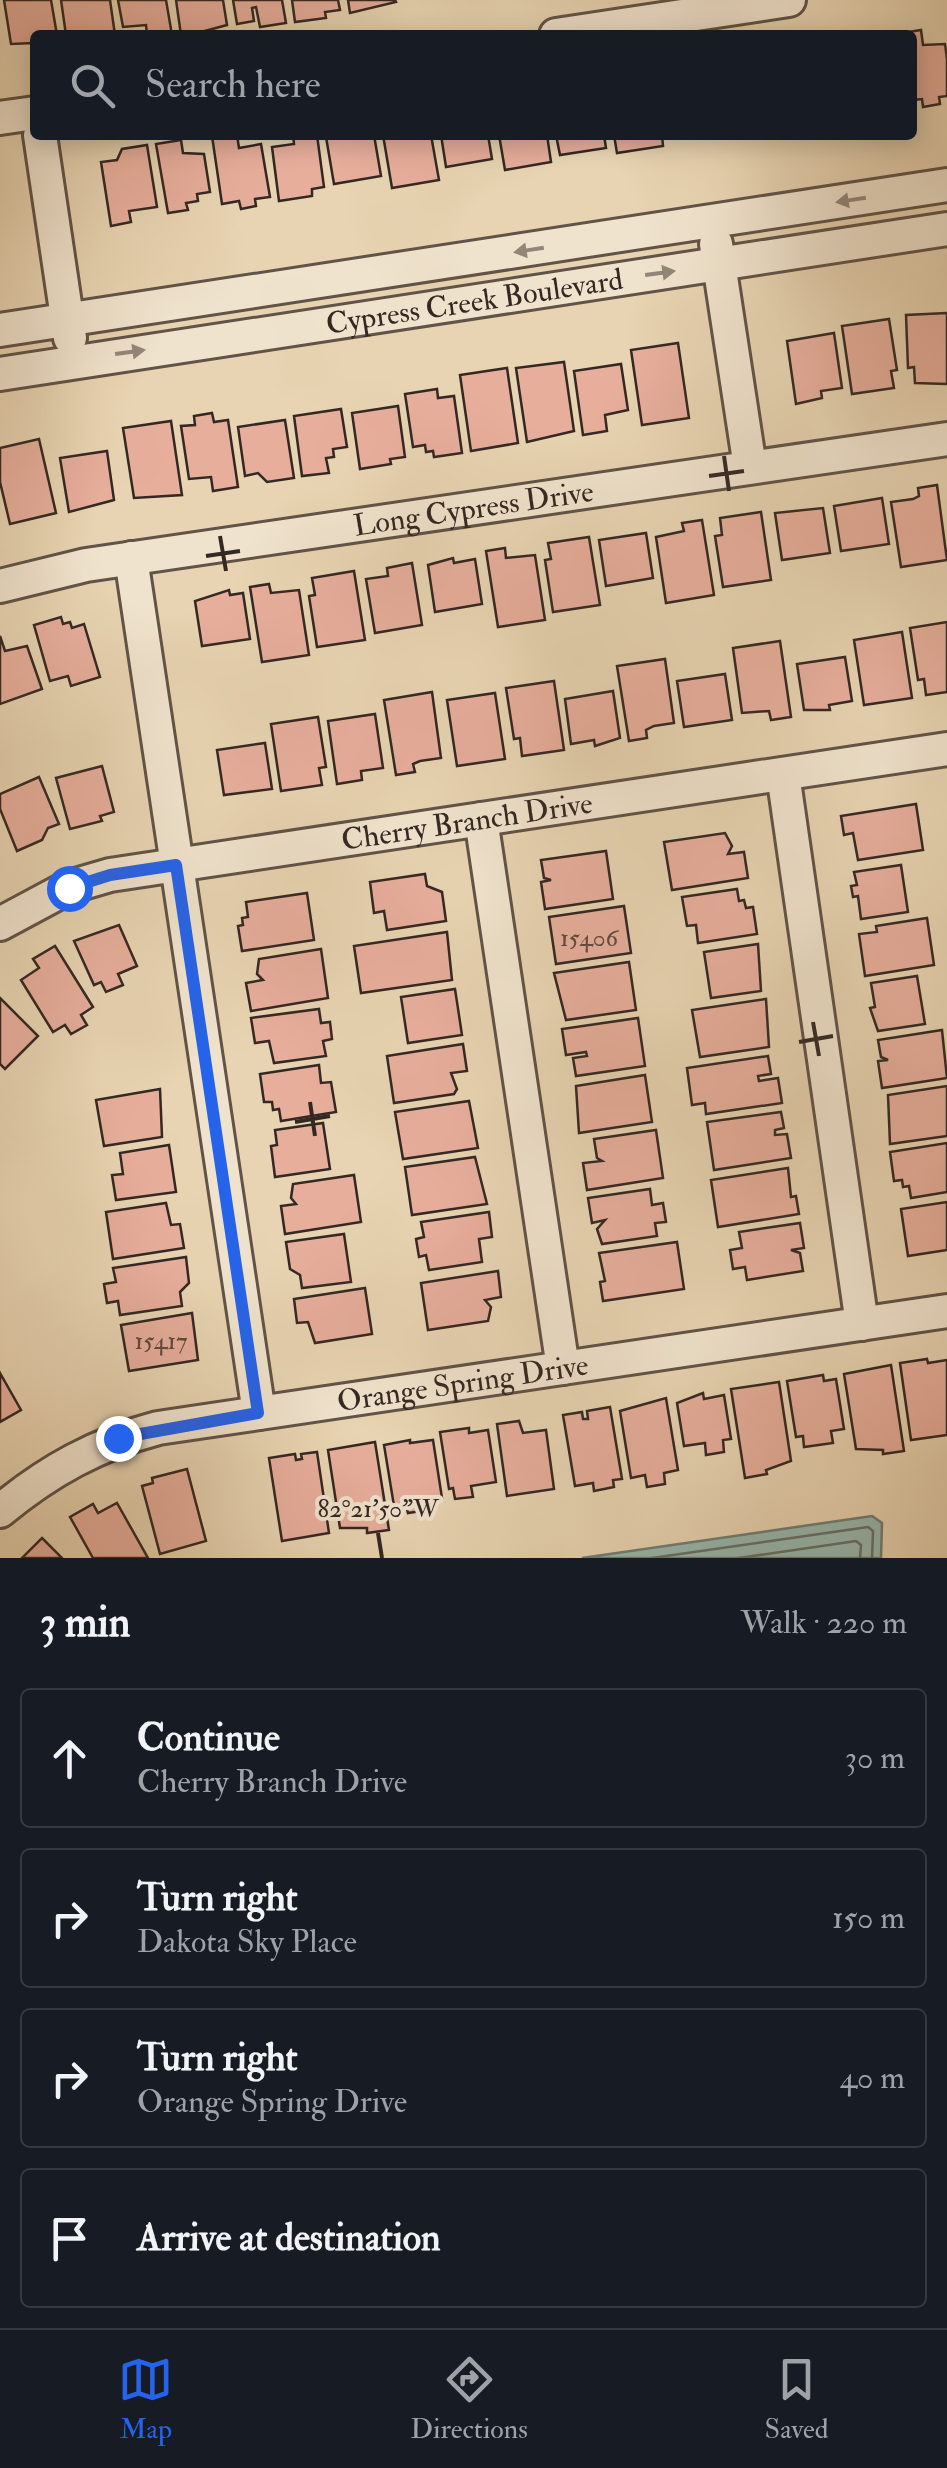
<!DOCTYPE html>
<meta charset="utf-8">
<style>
body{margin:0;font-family:"IM FELL Double Pica",serif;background:#20242c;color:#f1f3f6}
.stop{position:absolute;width:30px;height:30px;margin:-22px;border:8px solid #2563eb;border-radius:50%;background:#fff}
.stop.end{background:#2563eb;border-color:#fff;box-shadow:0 2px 10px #0008}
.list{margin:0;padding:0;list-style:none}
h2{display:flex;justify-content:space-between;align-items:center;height:130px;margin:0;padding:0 40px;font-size:42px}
h2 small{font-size:32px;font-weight:400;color:#9ea1a6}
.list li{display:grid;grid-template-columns:65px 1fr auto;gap:30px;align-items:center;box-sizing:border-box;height:140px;margin:0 20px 20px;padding:0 20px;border:2px solid #363941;border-radius:10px}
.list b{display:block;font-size:38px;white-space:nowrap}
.list p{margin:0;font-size:32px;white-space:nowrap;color:#9ea1a6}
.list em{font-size:32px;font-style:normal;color:#9ea1a6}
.icon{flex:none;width:55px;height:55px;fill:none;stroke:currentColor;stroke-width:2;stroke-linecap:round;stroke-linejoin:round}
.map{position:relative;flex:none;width:947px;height:1558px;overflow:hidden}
.search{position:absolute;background:#171b24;box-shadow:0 5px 25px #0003;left:30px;right:30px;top:30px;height:110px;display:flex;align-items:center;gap:25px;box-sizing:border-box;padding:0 35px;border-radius:10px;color:#9ea1a6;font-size:38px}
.sheet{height:770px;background:#171b24}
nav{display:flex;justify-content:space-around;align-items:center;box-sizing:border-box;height:140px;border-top:2px solid #363941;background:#171b24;font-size:28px;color:#9ea1a6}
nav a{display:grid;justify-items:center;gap:5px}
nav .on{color:#2563eb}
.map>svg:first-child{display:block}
</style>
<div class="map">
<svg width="947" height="1558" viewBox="0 0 947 1558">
<rect width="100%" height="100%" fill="#e8d4b2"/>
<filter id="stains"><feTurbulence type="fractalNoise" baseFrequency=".002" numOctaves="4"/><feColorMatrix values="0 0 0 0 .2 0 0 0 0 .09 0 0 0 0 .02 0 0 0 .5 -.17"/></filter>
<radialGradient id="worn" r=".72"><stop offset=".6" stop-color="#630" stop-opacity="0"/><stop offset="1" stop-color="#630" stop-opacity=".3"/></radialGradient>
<polygon fill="#97b8ae" stroke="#6f7e76" stroke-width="2.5" points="872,1516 882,1523 881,1558 582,1558"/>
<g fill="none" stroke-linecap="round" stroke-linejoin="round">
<g stroke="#667068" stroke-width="2.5">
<polyline points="652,1558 868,1527 873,1531 872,1558"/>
<polyline points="739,1558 856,1541 861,1545 860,1558"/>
</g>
</g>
<g fill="#e7ae9c" stroke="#342823" stroke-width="2.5">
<polygon points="4,0 51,0 57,35 35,35 35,53 33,43 11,44"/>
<polygon points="61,0 110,0 115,35 66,35"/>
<polygon points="118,0 166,0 172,35 147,35 146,25 123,27"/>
<polygon points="176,0 223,0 227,25 205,31 206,35 181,35"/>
<polygon points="233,0 282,0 286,23 260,27 256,7 252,8 254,21 237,24"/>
<polygon points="292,0 338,0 340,10 325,12 326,18 295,22"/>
<polygon points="348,0 395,0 396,2 350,13"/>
<polygon points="921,30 923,45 945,44 947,59 947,96 939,97 940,104 923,107 922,99 912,100 912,35 896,34"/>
<polygon points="237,135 239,148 261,144 270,197 255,199 256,206 241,209 239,201 222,204 212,136"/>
<polygon points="293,135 317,135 324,187 312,189 312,196 279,201 272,147 294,144"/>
<polygon points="374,135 381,176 334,184 326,137"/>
<polygon points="383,135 431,135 439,180 392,188"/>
<polygon points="441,135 488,135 492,159 446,167"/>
<polygon points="499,135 547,135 551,162 505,170"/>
<polygon points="556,135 604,135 606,148 560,155"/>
<polygon points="614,135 662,135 663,146 617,153"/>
<polygon points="181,140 183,153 204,154 210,192 197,194 198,201 186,203 188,210 168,213 156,144"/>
<polygon points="147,145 157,207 129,211 131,222 111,226 101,162 117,160 122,149"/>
<polygon points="947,313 947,384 915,383 914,367 908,368 906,315"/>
<polygon points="889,319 897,370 891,371 894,388 852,394 842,326"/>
<polygon points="834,333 842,388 821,391 822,398 796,404 787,341"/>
<polygon points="678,343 689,418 642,425 631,350"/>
<polygon points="564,362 574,431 527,442 516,368"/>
<polygon points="621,364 628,410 605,415 607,431 583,435 574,371"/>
<polygon points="507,368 518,443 471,451 460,375"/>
<polygon points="437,389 438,398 454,396 462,453 434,457 433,451 426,452 425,445 413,447 405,394"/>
<polygon points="398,406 405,457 390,459 391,464 360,469 352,413"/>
<polygon points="341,409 347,447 333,449 334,457 326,458 329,473 302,476 294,416"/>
<polygon points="212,413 214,422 228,420 238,487 213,491 211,477 189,479 181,426 195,425 194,416"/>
<polygon points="285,420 294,478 267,482 258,473 245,476 238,427"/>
<polygon points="171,421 182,495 134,498 123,428"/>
<polygon points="39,439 56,513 10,524 0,482 0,448"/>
<polygon points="107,451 114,500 69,512 60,458"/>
<polygon points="937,485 947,560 901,567 891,502 913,499 919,496 918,488"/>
<polygon points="882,498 889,544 841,551 834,506"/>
<polygon points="823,508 830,553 782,560 775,513"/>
<polygon points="761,512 771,580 723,587 715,536 722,535 720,518"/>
<polygon points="702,520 714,595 666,603 656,537 684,531 682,523"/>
<polygon points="646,533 653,578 606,586 599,540"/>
<polygon points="589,537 600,605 553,612 545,560 551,559 548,543"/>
<polygon points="505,548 506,558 535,555 545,620 498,627 486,551"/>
<polygon points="453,558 454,563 475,559 482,604 435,612 428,565"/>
<polygon points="412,563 422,625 375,633 366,579 388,576 387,568"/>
<polygon points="354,571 365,640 317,647 309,596 315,595 312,578"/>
<polygon points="269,584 271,593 299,590 309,655 262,662 250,587"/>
<polygon points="229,590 230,595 243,593 250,639 202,646 195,601"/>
<polygon points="61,617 63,624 70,622 72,628 84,624 100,677 71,686 68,676 50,681 34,625"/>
<polygon points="947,622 947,692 926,695 924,679 918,680 910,628"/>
<polygon points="902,632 912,698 864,705 854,640"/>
<polygon points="0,636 5,651 27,646 42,689 0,704"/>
<polygon points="780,641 791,717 771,720 769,711 742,713 733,648"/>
<polygon points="845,657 852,701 829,705 830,710 804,710 797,664"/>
<polygon points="665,659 674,723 654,726 646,730 647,738 629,741 617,666"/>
<polygon points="725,674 732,720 684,727 677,681"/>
<polygon points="554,681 564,750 522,756 520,738 514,739 506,688"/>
<polygon points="613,691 620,738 595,746 594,740 571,744 565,699"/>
<polygon points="432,692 441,758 420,761 413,764 415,772 396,775 384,700"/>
<polygon points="495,693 505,759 457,766 447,700"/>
<polygon points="375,714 383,768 361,771 362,780 337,784 328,721"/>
<polygon points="318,717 326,767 319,768 322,785 281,791 271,724"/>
<polygon points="265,743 272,789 224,795 217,750"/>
<polygon points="102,766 114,812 100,816 102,821 70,829 56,778"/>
<polygon points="39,777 59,824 48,828 42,840 17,851 0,809 0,794"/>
<polygon points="916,804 923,850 858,860 853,833 844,835 841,816"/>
<polygon points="725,833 732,846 728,854 744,852 748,878 672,890 664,842"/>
<polygon points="606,851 613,899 545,909 541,882 551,880 544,878 541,860"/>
<polygon points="901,865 908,912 861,919 858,896 853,897 851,886 857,885 854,872"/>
<polygon points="425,874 427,886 442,892 446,921 387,930 384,911 374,913 370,882"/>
<polygon points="737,889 739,901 744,900 746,908 753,907 757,934 698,943 696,925 687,926 682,897"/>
<polygon points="307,893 314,940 242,951 238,926 243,925 242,918 248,917 246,902"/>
<polygon points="624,906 631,953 556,964 549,917"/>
<polygon points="927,918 934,965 865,976 859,934 877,932 876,926"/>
<polygon points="119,925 137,966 118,974 123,985 106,992 101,982 94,985 74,941"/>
<polygon points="447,932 452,980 361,993 354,946"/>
<polygon points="758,944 761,991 711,998 704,952"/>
<polygon points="55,946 93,1007 81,1015 87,1025 71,1034 65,1025 53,1032 21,980 39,968 33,959"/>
<polygon points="321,949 328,998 251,1011 246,983 263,980 257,974 259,959"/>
<polygon points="629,962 636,1010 566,1020 554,973"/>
<polygon points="917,976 925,1024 878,1031 870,1008 875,1007 871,983"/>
<polygon points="455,989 462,1035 408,1043 401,997"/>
<polygon points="0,998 38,1036 5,1069 0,1064"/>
<polygon points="766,999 769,1047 700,1057 692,1010"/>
<polygon points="319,1009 321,1023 330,1022 332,1039 323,1041 326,1056 274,1063 269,1041 255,1043 251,1018"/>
<polygon points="638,1018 645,1066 576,1076 573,1058 587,1056 586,1052 566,1055 562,1029"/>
<polygon points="942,1030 947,1078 882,1088 878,1061 888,1060 881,1057 878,1040"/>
<polygon points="463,1044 467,1071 451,1073 457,1089 454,1094 394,1103 387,1056"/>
<polygon points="768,1056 771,1074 758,1076 759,1081 778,1078 782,1103 706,1114 705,1103 692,1105 687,1068"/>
<polygon points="319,1065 321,1083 331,1082 336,1112 281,1121 279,1109 273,1110 272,1102 264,1102 260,1074"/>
<polygon points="645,1075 652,1122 579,1133 576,1086"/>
<polygon points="947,1086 947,1136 890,1144 888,1095"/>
<polygon points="160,1089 162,1137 104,1146 96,1100"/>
<polygon points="469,1101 478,1148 403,1159 395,1112"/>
<polygon points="781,1112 784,1128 775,1130 775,1135 787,1134 791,1158 714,1170 707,1122"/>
<polygon points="323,1123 330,1169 275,1177 271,1146 277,1145 275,1130"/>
<polygon points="656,1130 663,1178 587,1190 583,1163 602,1161 597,1158 594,1139"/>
<polygon points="947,1143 947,1192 911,1198 909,1186 903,1187 902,1180 894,1181 890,1152"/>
<polygon points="169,1145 176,1192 116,1200 112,1175 123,1174 120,1153"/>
<polygon points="475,1157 487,1204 412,1215 405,1167"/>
<polygon points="788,1168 791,1197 796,1196 799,1214 718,1227 711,1180"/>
<polygon points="354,1175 361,1222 285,1234 281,1206 296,1204 291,1198 293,1184"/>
<polygon points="650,1189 652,1205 663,1203 666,1222 655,1223 657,1236 602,1244 597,1229 605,1220 592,1223 588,1198"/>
<polygon points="947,1202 947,1250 908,1256 901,1209"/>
<polygon points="166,1203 171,1225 180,1224 184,1248 113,1259 106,1212"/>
<polygon points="489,1212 492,1237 479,1239 482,1262 429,1270 426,1255 419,1257 416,1239 424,1237 421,1222"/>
<polygon points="800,1223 804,1248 791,1250 800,1253 803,1271 747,1280 745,1267 733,1269 730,1250 742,1248 739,1232"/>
<polygon points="344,1234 351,1282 302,1288 300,1275 290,1269 286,1242"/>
<polygon points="677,1242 684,1289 603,1301 600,1282 605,1281 599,1253"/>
<polygon points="186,1257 189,1283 180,1292 182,1306 120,1315 118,1301 107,1303 104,1284 116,1282 113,1268"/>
<polygon points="498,1271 501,1297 485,1300 491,1307 488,1321 428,1330 421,1283"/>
<polygon points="365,1288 372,1334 315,1343 308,1322 297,1323 294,1299"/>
<polygon points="192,1313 198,1360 129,1371 121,1325"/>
<polygon points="927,1359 928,1363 947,1360 947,1435 911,1440 900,1363"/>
<polygon points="891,1365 904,1451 883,1454 883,1450 856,1449 844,1374"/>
<polygon points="0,1373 21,1410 0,1422"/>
<polygon points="823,1375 824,1381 836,1379 844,1429 831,1431 833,1443 804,1447 803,1436 796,1437 787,1381"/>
<polygon points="779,1382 791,1461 766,1470 767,1474 745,1478 731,1389"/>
<polygon points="703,1393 704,1399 724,1395 731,1439 723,1440 724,1452 706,1455 705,1443 684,1446 677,1403"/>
<polygon points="666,1398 678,1470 664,1473 665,1484 647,1487 645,1475 631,1478 620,1411"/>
<polygon points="610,1407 622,1479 613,1480 614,1487 594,1491 593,1483 575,1486 563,1415 582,1412 583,1419 588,1419 587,1411"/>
<polygon points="519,1421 523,1433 546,1430 554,1489 507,1496 497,1424"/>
<polygon points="469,1428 469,1433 488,1430 496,1482 471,1486 473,1497 455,1499 453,1488 449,1489 440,1432"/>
<polygon points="410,1440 410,1443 433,1440 442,1498 427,1501 428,1510 408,1513 406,1505 394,1506 384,1445"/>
<polygon points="375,1442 389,1530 367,1533 367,1528 340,1528 328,1450"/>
<polygon points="317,1452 329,1533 282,1541 269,1458 295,1454 296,1460 302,1459 301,1454"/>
<polygon points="187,1469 206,1541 160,1554 142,1486 153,1483 152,1478"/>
<polygon points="117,1503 148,1558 93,1558 70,1517 93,1504 98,1513"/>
<polygon points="42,1538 62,1558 22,1558"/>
</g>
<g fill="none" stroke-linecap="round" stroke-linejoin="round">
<g stroke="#615347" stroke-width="38">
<g id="minor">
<polyline points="556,35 789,0"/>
<polyline points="0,118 35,113"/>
<polyline points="40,135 70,338"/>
<polyline points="716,244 750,467"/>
<polyline points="0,330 947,185"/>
<path id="s1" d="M 0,374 L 947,229"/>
<polyline points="131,558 259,1413"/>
<path id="s2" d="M 0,586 L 86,565 L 947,439"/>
<polyline points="783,774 862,1324"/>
<polyline points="481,819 563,1368"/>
<path id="s3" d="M 0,924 L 69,887 L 110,875 L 947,749"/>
<path id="s4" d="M 0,1511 C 48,1471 97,1444 158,1428 L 947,1311"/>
</g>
</g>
<use href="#minor" stroke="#f0e3cd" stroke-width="32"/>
</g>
<defs><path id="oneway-solid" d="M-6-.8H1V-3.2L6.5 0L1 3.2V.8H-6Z" transform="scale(2.5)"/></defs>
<g fill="#928678">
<use href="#oneway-solid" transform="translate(851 200) rotate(171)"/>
<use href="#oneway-solid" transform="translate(529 250) rotate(171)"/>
<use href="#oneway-solid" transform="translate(660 273) rotate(-8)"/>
<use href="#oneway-solid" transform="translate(130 352) rotate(-8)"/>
</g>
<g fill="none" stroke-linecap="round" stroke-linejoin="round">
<polyline stroke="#2563eb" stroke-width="12" points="69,888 110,875 176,865 258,1413 118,1438"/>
</g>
<path fill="none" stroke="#342823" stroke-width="4" d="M 724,456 L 729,491M 709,476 L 744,471M 220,536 L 226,571M 206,556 L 240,551M 813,1022 L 819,1056M 799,1042 L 833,1036M 310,1102 L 315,1136M 295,1122 L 330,1116M 378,1533 L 382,1558"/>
<g text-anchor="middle" stroke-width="8" stroke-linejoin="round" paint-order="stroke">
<g font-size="25" fill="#614a41">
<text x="589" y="946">15406</text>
<text x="161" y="1349">15417</text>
</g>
<g font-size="30" fill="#342823" stroke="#f0e3cd">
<text dy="10" stroke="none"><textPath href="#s1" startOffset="480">Cypress Creek Boulevard</textPath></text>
<text dy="10" stroke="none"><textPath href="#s2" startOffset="480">Long Cypress Drive</textPath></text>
<text dy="10" stroke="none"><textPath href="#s3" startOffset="482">Cherry Branch Drive</textPath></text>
<text dy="10" stroke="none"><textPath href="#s4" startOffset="488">Orange Spring Drive</textPath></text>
</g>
</g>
<g font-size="25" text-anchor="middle" fill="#342823" stroke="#f0e3cd" stroke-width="8" stroke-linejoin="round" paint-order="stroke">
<text x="378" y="1517">82°21'50"W</text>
</g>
<rect width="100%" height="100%" filter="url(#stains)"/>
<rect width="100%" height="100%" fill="url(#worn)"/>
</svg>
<div class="stop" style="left:69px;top:888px"></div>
<div class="stop end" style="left:118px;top:1438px"></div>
<div class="search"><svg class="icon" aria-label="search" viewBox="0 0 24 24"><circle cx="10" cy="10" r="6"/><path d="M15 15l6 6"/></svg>Search here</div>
</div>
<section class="sheet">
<h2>3 min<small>Walk · 220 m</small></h2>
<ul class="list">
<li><svg class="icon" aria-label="ahead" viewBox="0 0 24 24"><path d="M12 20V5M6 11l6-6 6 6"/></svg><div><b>Continue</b><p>Cherry Branch Drive</p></div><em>30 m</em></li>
<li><svg class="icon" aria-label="right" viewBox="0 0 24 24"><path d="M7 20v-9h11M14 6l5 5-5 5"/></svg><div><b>Turn right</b><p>Dakota Sky Place</p></div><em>150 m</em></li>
<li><svg class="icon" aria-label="right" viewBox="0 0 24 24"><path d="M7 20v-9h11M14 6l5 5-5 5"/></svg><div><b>Turn right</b><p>Orange Spring Drive</p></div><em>40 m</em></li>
<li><svg class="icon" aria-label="arrive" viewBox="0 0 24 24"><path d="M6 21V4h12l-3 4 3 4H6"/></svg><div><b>Arrive at destination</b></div></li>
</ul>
</section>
<nav>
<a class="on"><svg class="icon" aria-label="map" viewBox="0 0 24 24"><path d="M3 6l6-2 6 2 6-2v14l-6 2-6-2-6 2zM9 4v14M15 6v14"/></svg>Map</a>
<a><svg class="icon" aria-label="directions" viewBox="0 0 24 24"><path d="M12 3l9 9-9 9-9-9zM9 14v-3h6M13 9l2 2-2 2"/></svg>Directions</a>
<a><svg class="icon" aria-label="saved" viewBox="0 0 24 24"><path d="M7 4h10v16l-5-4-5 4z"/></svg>Saved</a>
</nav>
